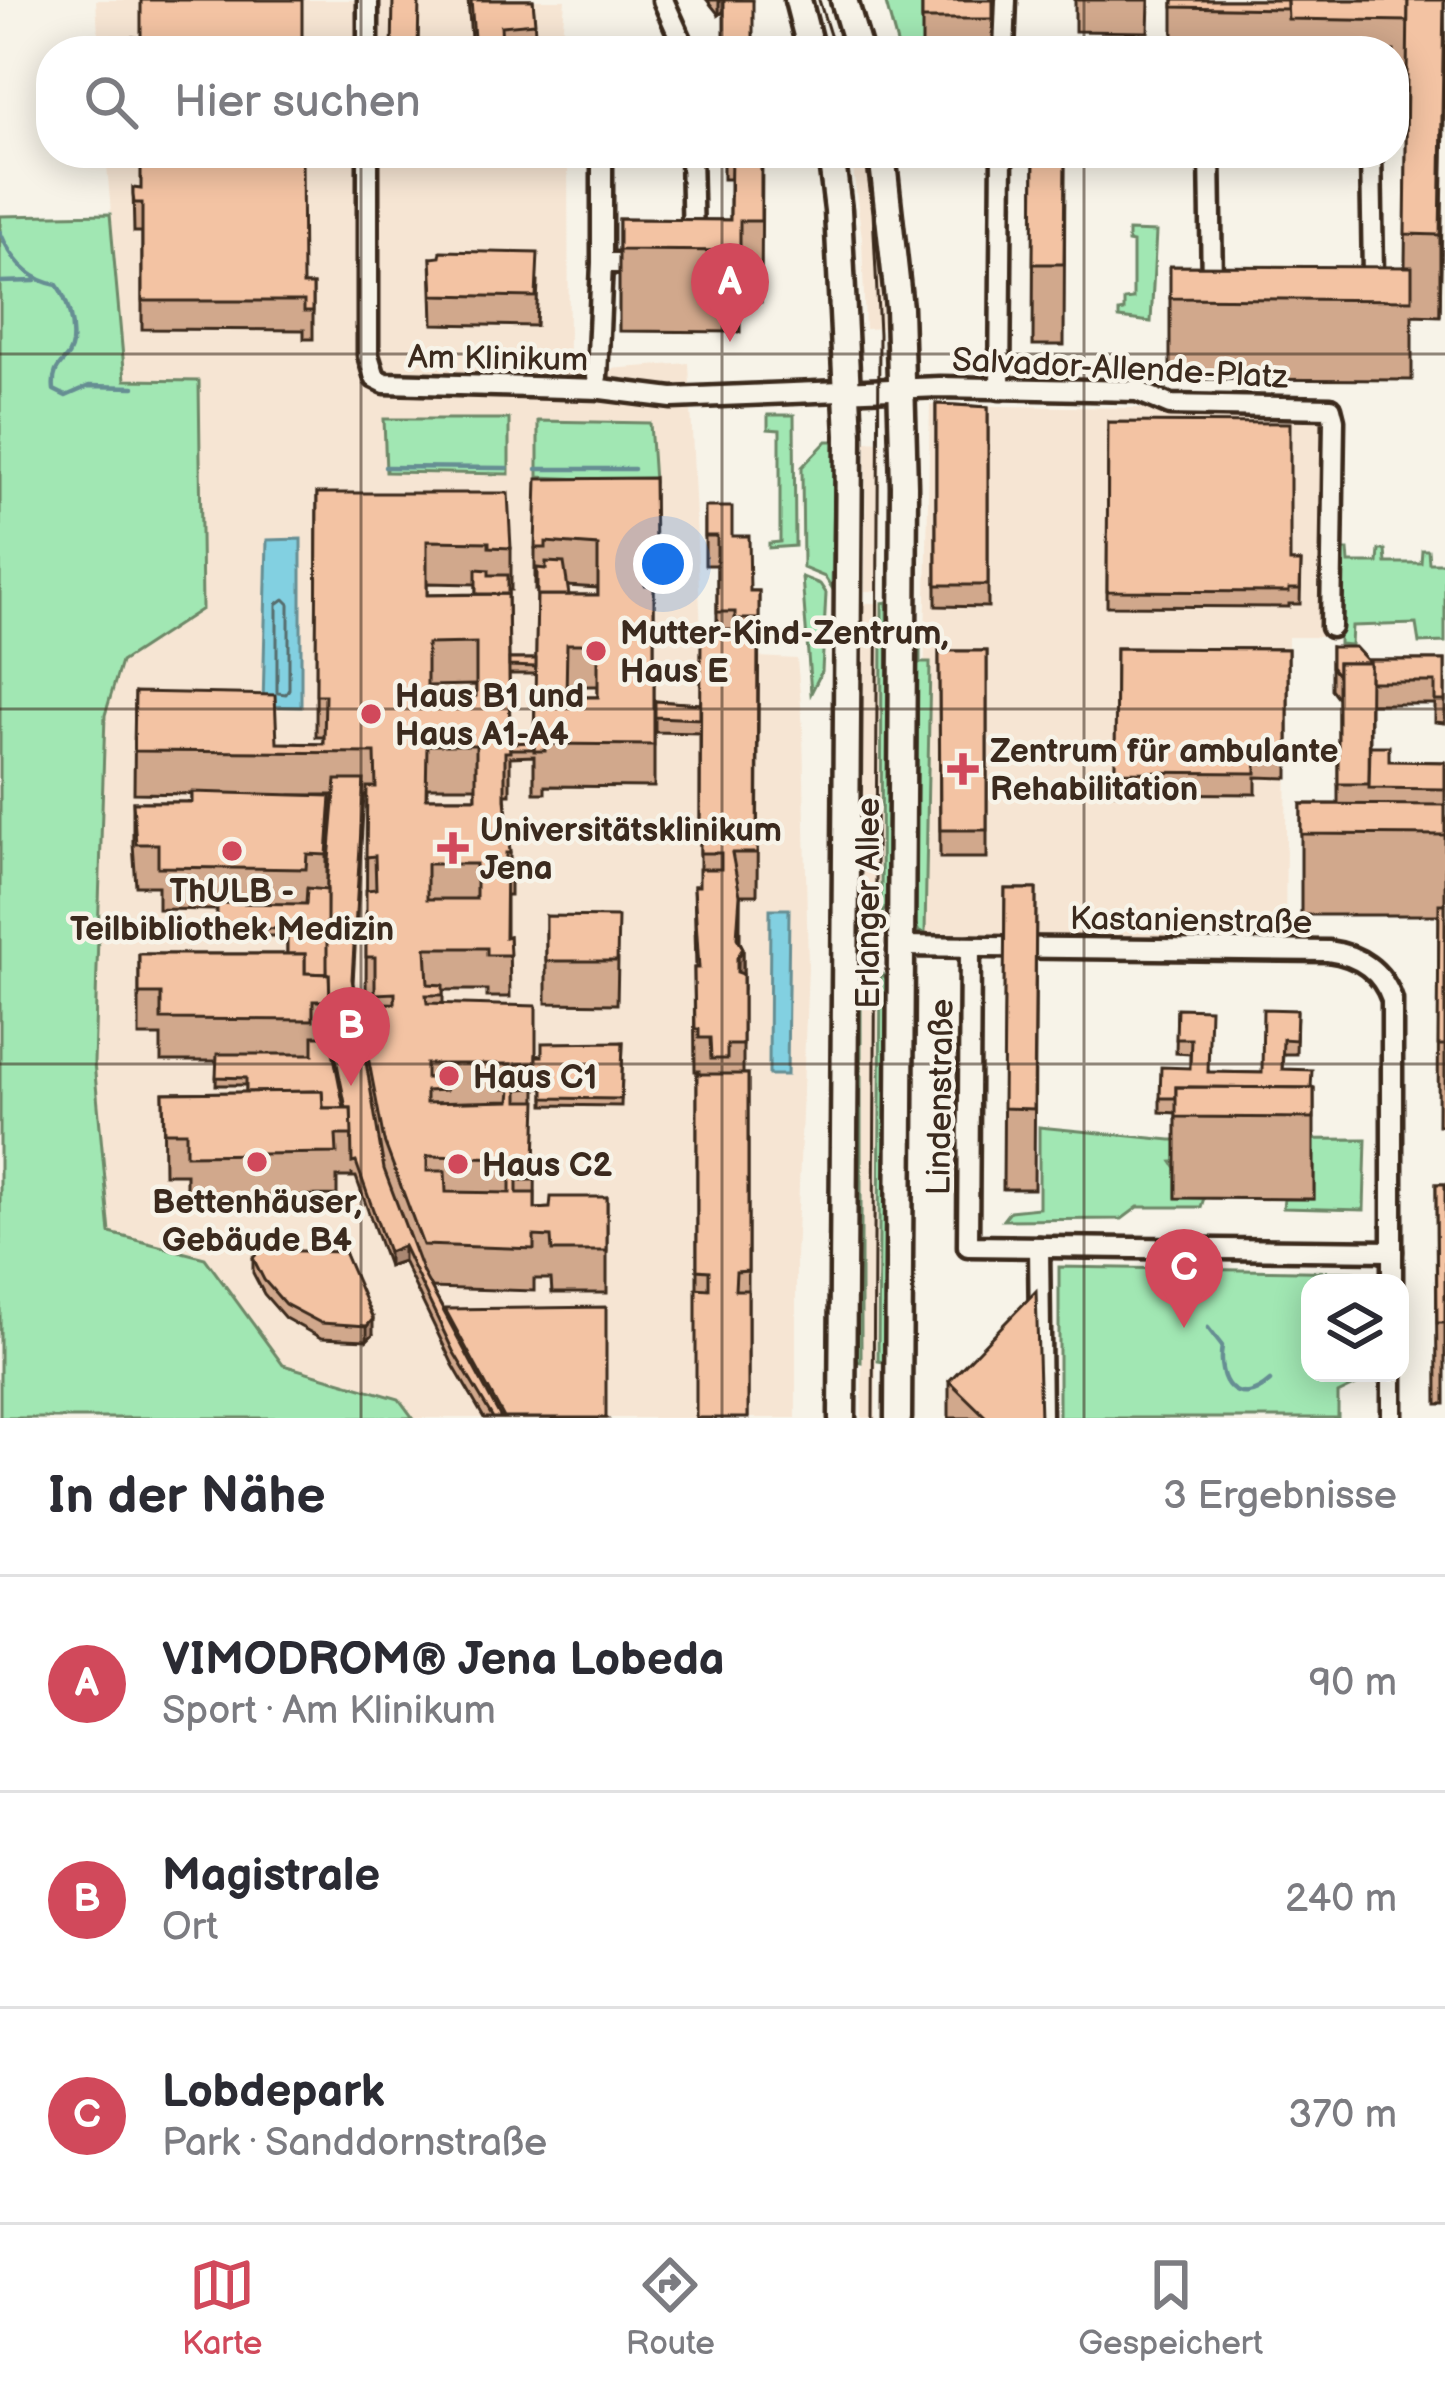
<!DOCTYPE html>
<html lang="de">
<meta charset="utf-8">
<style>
body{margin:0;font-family:"Balsamiq Sans",sans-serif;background:#f2f2f3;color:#2b2b33}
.controls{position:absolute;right:36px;bottom:36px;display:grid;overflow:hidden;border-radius:24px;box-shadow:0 6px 30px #0003}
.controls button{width:108px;height:108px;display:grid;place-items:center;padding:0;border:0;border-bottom:3px solid #e1e1e2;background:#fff;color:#2b2b33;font:60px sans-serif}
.you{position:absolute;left:663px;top:564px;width:42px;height:42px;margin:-30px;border:9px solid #fff;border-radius:50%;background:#1a73e8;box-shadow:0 0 0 18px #1a73e833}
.badge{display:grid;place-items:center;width:78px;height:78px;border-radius:50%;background:#d1495b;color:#fff;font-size:39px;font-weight:700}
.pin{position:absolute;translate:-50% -99px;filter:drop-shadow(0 3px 6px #0008)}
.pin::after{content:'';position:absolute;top:63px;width:42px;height:36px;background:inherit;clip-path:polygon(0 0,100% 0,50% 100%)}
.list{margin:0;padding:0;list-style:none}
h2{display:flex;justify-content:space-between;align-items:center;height:156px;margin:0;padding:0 48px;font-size:51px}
h2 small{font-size:39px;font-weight:400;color:#7c7c81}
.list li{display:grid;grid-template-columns:78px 1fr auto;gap:36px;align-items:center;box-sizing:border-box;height:216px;padding:0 48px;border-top:3px solid #e1e1e2}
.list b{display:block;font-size:45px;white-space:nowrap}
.list p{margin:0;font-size:39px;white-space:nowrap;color:#7c7c81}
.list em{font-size:39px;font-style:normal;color:#7c7c81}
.icon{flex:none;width:66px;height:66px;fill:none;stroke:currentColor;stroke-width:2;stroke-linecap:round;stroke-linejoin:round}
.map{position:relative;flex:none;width:1445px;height:1418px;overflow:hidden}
.search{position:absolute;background:#fff;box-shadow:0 6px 30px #0003;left:36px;right:36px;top:36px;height:132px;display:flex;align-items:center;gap:30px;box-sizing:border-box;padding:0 42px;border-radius:48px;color:#7c7c81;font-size:45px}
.sheet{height:804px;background:#fff}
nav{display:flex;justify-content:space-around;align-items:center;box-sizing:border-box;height:168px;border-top:3px solid #e1e1e2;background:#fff;font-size:33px;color:#7c7c81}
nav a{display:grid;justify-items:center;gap:6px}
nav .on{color:#d1495b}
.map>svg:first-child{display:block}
</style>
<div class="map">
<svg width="1445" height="1418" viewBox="0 0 1445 1418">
<rect width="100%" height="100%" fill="#f7f3e8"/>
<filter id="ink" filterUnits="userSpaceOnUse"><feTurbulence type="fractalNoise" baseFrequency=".00833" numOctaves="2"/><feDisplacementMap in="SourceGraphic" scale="24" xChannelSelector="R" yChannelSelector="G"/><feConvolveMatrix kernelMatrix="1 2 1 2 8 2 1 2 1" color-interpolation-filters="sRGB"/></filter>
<g filter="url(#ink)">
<g fill="#f6e5d3">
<polygon points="96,0 565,0 561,51 99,51"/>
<polygon points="106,153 568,153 569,372 689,363 702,654 797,659 803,728 808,968 796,1259 796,1418 413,1418 398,1399 283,1365 205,1258 110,1233 94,1063 105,715 121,662 202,608 199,381 125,381"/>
<polygon points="851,153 869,153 878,228 883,328 865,329 862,238"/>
<polygon points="930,405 1327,411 1324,637 1288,637 1285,936 1091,938 919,932"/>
<polygon points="866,441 881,442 879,591 865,591"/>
<polygon points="863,603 882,603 876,1418 862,1418"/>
</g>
<g fill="#a1e7b3" stroke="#6e8868" stroke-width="3">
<polygon points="885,0 997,0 998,3 983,2 984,51 899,51"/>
<polygon points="110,214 125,380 199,381 202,609 121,662 105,715 94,1063 110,1233 205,1258 283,1365 399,1399 413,1418 0,1418 0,216"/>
<polygon points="1128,231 1156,232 1151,322 1119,318 1119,312 1124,311 1124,300 1133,299 1133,243 1128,242"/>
<polygon points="768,415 794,415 795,546 769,548 769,543 780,542 780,430 768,429"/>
<polygon points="384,419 509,419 509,474 386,472"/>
<polygon points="538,421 650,423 654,482 538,477"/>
<polygon points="827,441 835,441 832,588 825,577 803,568 802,467"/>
<polygon points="1339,550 1348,550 1349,563 1378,563 1379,550 1385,550 1386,563 1421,563 1422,550 1428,550 1429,563 1445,563 1445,642 1419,643 1416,624 1352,626 1351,645 1339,644"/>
<polygon points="802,577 820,584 826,593 822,671 811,693"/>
<polygon points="887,602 889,902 881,915 882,603"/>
<polygon points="916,632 920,632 920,663 930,663 925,934 919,932 912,916"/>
<polygon points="854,972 861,972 861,1362 855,1361"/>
<polygon points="881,973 888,980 888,1418 884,1418 884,1362 878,1361"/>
<polygon points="1039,1127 1171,1140 1366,1139 1364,1210 1283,1208 1284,1199 1314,1199 1314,1166 1187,1161 1172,1162 1176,1168 1176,1197 1204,1198 1201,1207 1138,1207 1122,1219 1003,1220 1010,1211 1039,1208"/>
<polygon points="1059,1267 1353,1272 1353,1283 1310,1283 1310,1373 1355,1373 1356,1385 1338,1394 1338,1418 1059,1418"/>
</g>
<g fill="#82d0e1" stroke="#668e93" stroke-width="3">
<polygon points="301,539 301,707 263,706 267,540"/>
<polygon points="770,909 789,909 787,1075 769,1075"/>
</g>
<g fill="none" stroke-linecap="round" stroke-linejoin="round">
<polyline stroke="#576c6c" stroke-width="3" points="277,692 277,604 284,599 289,604 289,689 286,694 278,693"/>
<g stroke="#668e93" stroke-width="4.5">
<path d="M 0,232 C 11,259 28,280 57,285 C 68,300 74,325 72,344 C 69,365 51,361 54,390 L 66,396 L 89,386 L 134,387"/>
<polyline points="0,282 35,281"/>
<polyline points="385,467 507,468"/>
<polyline points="537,469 634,469"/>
<path d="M 1208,1328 L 1222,1346 C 1216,1381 1236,1411 1270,1381"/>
</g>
<g stroke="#3b2a1e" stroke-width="27">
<g id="minor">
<polyline points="663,0 686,51"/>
<polyline points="368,51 368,0"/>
<polyline points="1004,51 1006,0"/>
<polyline points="368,153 368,355 375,378 385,383 601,389 672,398 940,387 1137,391 1170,405 1331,408 1334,420 1331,627"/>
<polyline points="602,153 602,263 642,263"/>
<polyline points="691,153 693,244"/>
<polyline points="1210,153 1212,286"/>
<polyline points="1364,288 1373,275 1371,153"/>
<polyline points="597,377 602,263"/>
<polyline points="1000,389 1002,153"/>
<path d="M 900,946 L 1328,951 C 1358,955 1382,970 1392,1000 L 1392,1283"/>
<polyline points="970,947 968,1246 1392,1251"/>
<polyline points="1039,1247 1041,1418"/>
<polyline points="1392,1418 1392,1373"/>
</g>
</g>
<g stroke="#3b2a1e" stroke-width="33">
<g id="secondary">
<polyline points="798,0 811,51"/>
<polyline points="844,0 859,51"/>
<polyline points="831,153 838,210 849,435 842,1418"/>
<polyline points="882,153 899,308 904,486 898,1418"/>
</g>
</g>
<use href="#minor" stroke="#f7f3e8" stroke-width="18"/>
<use href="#secondary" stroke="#f7f3e8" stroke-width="24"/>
<g stroke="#3b2a1e" stroke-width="3">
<polyline points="819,0 835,51"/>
<polyline points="865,153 873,212 879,334 873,1418"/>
</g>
</g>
<g fill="#d1a88c" stroke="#3b2a1e" stroke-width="3" fill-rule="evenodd">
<polygon points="468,0 533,0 536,51 472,51"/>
<polygon points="707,0 754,0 724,11 719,15"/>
<rect x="922" y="0" width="71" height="51"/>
<polygon points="1075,0 1149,0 1148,32 1075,31"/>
<polygon points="1173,0 1444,0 1445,73 1440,316 1412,315 1412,380 1170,379 1170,298 1405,267 1407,82 1394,82 1394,51 1173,51"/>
<polygon points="723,153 762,153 761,302 740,301 740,332 619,331 619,219 730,220 730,179 723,179"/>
<polygon points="1034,153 1065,153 1064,345 1033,345"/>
<polygon points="133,188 303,285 313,285 313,339 304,339 304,330 142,329 142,232 134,232"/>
<polygon points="431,258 538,282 536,326 433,324"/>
<polygon points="936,404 988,407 988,607 936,606"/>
<polygon points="1108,422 1290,562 1301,562 1300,604 1289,604 1289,607 1107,606"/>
<path d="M 654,478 L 654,787 L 545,786 L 545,793 L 534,793 L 534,756 L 510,757 L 510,794 L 505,794 L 510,853 L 510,895 L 506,895 L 506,937 L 509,936 L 510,997 L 487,997 L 487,990 L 443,990 L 443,1003 L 536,1056 L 623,1042 L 621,1106 L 544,1105 L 544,1088 L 536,1088 L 535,1209 L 550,1208 L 607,1197 L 607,1293 L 552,1293 L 551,1279 L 534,1279 L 534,1291 L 431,1288 L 445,1313 L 606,1418 L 484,1418 L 453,1365 L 403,1261 L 388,1266 L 356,1177 L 352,1177 L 352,1173 L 352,1177 L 337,1177 L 337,1195 L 186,1197 L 186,1174 L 164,1174 L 163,1093 L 246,1092 L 246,1085 L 216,1085 L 217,1061 L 161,1061 L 161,1036 L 139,1036 L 139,954 L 287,954 L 287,936 L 217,936 L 217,910 L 158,909 L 158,886 L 136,886 L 133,844 L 133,802 L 192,802 L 192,794 L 134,793 L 135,692 L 277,743 L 324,744 L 324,737 L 316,737 L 317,493 L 511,548 L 511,590 L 508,590 L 509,659 L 536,659 L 537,590 L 535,590 L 535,548 ZM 427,583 L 476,584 L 476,594 L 427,595 ZM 567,586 L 598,588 L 598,595 L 569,595 ZM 509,674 L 536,674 L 534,731 L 510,732 ZM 476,685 L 476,696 L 427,696 L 427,686 ZM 567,686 L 598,686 L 598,697 L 567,697 ZM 427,787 L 476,787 L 476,798 L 427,798 ZM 293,795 L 334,795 L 331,833 ZM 364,795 L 367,795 L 366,999 L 375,999 L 375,1003 L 358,1004 L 358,1016 L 353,983 Z"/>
<polygon points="705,507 750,591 759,591 757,895 740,895 740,942 743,948 743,1074 748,1074 748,1418 697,1288 697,1074 699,1074 699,1071 695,1071 694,968 696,968 694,886 699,886 700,869 700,733 655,732 655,701 700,704 717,630 717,565 705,565"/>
<polygon points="1331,647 1367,660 1445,660 1445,723 1435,722 1435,704 1370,704 1370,746 1389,761 1445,762 1445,1125 1438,1125 1439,915 1301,915 1301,804 1338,804 1338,698 1331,689"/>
<polygon points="1116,648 1288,649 1288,778 1256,777 1256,794 1115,793"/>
<polygon points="939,651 987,651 987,858 940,858"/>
<polygon points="1005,889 1036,889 1034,1189 1003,1189"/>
<polygon points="546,916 618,959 617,1004 546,1003"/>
<polygon points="1177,1008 1209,1072 1262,1073 1297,1010 1296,1054 1283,1054 1282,1069 1314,1088 1314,1199 1176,1198 1176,1113 1160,1112 1160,1098 1190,1068 1190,1054 1176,1053"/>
<polygon points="1436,1184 1445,1184 1445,1404 1437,1404"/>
<polygon points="344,1252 373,1334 367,1340 321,1338 285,1318 264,1294 253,1273 253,1258"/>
<polygon points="949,1381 1040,1418 949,1418"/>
</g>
<g fill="#aa8872" stroke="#3b2a1e" stroke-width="3">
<polygon points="719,0 738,0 719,15"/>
<polygon points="1444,0 1444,74 1440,316 1440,235"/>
<polygon points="331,796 331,838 327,897 327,855"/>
<polygon points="740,895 739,956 743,948 743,990 737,1001"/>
<polygon points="403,1246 403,1261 388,1266 388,1252"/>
<polygon points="373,1319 373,1334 367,1340 367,1326"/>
</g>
<g fill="#f3c3a3" stroke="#3b2a1e" stroke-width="3" fill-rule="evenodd">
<polygon points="141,0 302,0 302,51 134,51 133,37 141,38"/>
<polygon points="393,0 419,0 418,51 392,51"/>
<polygon points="471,0 533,0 535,23 501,26 502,43 536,40 536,51 475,51"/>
<rect x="724" y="0" width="29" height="51"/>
<rect x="922" y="0" width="71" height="19"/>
<polygon points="1173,0 1287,0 1287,9 1173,7"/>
<polygon points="1287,0 1408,0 1408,21 1288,19"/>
<polygon points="1408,0 1444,0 1440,235 1405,234"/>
<polygon points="141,153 302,153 303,285 313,285 313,311 304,311 304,301 142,301 142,203 134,203 133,195 133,188 141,189"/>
<polygon points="731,153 761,153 761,221 740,221 740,251 619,250 619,219 730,220"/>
<polygon points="1034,153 1065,153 1064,264 1033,264"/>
<polygon points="441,251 538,253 536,297 433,295 431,258 440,257"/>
<polygon points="1170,266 1412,267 1412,300 1170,298"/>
<polygon points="936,404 988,407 988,585 936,585"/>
<polygon points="1108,422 1290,423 1290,562 1301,562 1300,589 1289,589 1289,592 1107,591"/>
<path d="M 654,478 L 655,551 L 646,551 L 645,585 L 654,586 L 654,745 L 545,744 L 545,751 L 534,751 L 537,595 L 598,595 L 598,546 L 546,542 L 546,548 L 535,548 L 537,479 ZM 567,644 L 598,644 L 598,697 L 566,697 Z"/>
<path d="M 317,493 L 508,493 L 511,548 L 489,547 L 489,542 L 427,541 L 427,595 L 508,594 L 510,752 L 505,752 L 505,799 L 510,853 L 506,853 L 505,937 L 509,936 L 510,955 L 487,955 L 487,948 L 426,948 L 428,984 L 443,985 L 443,995 L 426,995 L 427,1003 L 536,1006 L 536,1063 L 516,1064 L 517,1078 L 535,1078 L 536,1088 L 518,1089 L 518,1101 L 537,1101 L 535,1159 L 517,1159 L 517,1172 L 535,1172 L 535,1180 L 517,1180 L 517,1193 L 535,1193 L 535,1209 L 550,1208 L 551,1197 L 607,1197 L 607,1251 L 552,1251 L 551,1237 L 534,1236 L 534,1249 L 423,1245 L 384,1141 L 358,1004 L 395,1003 L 395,993 L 375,994 L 375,957 L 366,957 L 366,890 L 376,889 L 375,856 L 366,857 L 367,787 L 376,787 L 375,753 L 134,751 L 135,692 L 275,695 L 277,743 L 324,744 L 325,695 L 316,695 ZM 476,643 L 476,696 L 427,696 L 427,644 ZM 427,745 L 476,745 L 476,798 L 426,798 ZM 427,864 L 476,864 L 476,899 L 427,899 ZM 426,1064 L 511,1064 L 510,1077 L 496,1078 L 496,1089 L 511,1089 L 510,1101 L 426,1103 L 426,1091 L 446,1090 L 446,1078 L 426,1078 ZM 427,1156 L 510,1158 L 510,1193 L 446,1192 L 445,1171 L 427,1171 Z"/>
<polygon points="705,507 732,507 732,536 749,536 750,591 759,591 759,619 735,619 735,612 717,612 717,536 705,536"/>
<polygon points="546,562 564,563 569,595 537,595 537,596 537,568 546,569"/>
<polygon points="476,569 489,570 489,575 508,575 508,594 476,594"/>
<polygon points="701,630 758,630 757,853 732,853 740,895 737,938 743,948 737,958 737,972 743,974 743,1045 727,1045 727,1059 711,1059 710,1038 699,1038 699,1029 695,1029 694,968 699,968 694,886 699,886 699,869 721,869 721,853 700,853"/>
<polygon points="1331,647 1355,647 1367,660 1445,660 1445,701 1435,701 1435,682 1370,682 1370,663 1338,663 1338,676 1331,667"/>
<polygon points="1116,648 1288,649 1288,756 1256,756 1256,773 1115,772"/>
<polygon points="939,651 987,651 987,830 940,830"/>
<polygon points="509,659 536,659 536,667 509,666"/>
<polygon points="1338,663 1370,663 1369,784 1338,784"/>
<polygon points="655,701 700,704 700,719 655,717"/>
<polygon points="534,731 534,738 510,738 510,732"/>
<polygon points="534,742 534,749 510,749 510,743"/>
<polygon points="1370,746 1389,746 1389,761 1445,762 1445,789 1369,788"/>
<polygon points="336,780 364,780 352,979 384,1169 423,1273 501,1418 493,1418 453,1351 403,1246 388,1252 356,1162 352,1163 351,1108 346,1108 330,1029 329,974 327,974 326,955 327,883"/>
<polygon points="192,792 331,796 327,855 307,854 306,869 158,867 158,844 136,844 133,802 192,802"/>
<polygon points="1301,804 1445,805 1445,835 1301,834"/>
<polygon points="307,888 327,890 327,974 305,973 305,954 287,954 287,929 217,928 217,903 306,904"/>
<polygon points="1005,889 1036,889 1034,1109 1003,1108"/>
<polygon points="1439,904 1445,904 1445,1045 1438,1045"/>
<polygon points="546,916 618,917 617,961 546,961"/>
<polygon points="139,954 305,954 305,973 329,974 330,1001 313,1001 313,1020 161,1019 161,994 139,994"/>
<polygon points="1177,1008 1210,1009 1208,1072 1262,1073 1263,1009 1297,1010 1296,1040 1283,1039 1282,1069 1312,1070 1311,1088 1176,1087 1176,1098 1160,1098 1161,1067 1190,1068 1191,1039 1176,1039"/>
<polygon points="313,1036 330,1036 344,1108 323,1108 322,1091 246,1092 246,1078 216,1077 217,1054 313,1054"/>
<polygon points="623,1042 621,1099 544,1098 544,1080 536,1080 536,1056 542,1056 542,1043"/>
<polygon points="697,1074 748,1074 748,1271 736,1272 735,1290 748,1290 748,1418 696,1418 696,1288 709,1289 709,1271 697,1270"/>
<polygon points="1176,1087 1314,1088 1314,1118 1176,1117"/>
<polygon points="322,1091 323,1108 351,1108 352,1135 336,1135 337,1153 186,1155 186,1132 164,1132 163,1093"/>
<polygon points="1436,1184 1445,1184 1445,1323 1437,1323"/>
<polygon points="260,1250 344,1252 373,1319 367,1326 321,1323 285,1304 264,1280 253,1258"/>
<polygon points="1036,1291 1040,1418 987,1418 949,1381"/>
<polygon points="606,1307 606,1418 504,1418 445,1309"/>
</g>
</g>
<path fill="none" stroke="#3b2a1e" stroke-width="3" stroke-opacity="0.55" d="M 361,0 L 361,51M 722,0 L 722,51M 1084,0 L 1084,51M 361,153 L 361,1418M 722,153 L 722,1418M 1084,153 L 1084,1418M 0,354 L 1445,354M 0,709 L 1445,709M 0,1064 L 1445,1064"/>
<g fill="#d1495b" stroke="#f7f3e8" stroke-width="4.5">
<circle cx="596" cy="651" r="12"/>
<circle cx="371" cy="714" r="12"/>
<path d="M957 751h12v12h12v12h-12v12h-12v-12h-12v-12h12z"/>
<path d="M447 830h12v12h12v12h-12v12h-12v-12h-12v-12h12z"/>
<circle cx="232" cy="851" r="12"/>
<circle cx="449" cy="1076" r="12"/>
<circle cx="257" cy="1162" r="12"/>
<circle cx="458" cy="1164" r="12"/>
</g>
<g text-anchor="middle" stroke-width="9" stroke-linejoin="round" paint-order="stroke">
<g font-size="33" fill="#3b2a1e" stroke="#f7f3e8">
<text transform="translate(498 357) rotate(1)" y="12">Am Klinikum</text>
<text transform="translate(1120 367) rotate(3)" y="12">Salvador-Allende-Platz</text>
<text transform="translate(867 903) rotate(-90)" y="12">Erlanger Allee</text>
<text transform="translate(1191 919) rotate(1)" y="12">Kastanienstraße</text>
<text transform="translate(939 1097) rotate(-89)" y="12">Lindenstraße</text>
</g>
<g font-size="33" font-weight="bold" fill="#3b2a1e" stroke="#f7f3e8" text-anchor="start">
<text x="620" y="644">Mutter-Kind-Zentrum,<tspan x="620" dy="38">Haus E</tspan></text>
<text x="395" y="707">Haus B1 und<tspan x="395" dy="38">Haus A1-A4</tspan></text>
<text x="990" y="762">Zentrum für ambulante<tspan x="990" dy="38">Rehabilitation</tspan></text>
<text x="480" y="841">Universitätsklinikum<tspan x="480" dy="38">Jena</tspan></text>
<text x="232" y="902" text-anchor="middle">ThULB -<tspan x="232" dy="38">Teilbibliothek Medizin</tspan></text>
<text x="473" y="1088">Haus C1</text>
<text x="482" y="1176">Haus C2</text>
<text x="257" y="1213" text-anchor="middle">Bettenhäuser,<tspan x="257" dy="38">Gebäude B4</tspan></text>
</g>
</g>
</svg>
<div class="controls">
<button><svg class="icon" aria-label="layers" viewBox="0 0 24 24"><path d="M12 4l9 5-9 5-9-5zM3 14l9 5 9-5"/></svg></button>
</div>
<div class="you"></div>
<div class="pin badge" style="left:730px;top:342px">A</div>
<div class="pin badge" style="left:351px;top:1086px">B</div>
<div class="pin badge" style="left:1184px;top:1328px">C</div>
<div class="search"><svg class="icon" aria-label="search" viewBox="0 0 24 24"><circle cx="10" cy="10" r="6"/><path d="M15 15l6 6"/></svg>Hier suchen</div>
</div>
<section class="sheet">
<h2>In der Nähe<small>3 Ergebnisse</small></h2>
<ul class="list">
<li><span class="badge">A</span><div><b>VIMODROM® Jena Lobeda</b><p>Sport · Am Klinikum</p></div><em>90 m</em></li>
<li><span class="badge">B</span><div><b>Magistrale</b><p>Ort</p></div><em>240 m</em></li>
<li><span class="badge">C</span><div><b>Lobdepark</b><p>Park · Sanddornstraße</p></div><em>370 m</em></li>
</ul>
</section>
<nav>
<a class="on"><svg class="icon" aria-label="map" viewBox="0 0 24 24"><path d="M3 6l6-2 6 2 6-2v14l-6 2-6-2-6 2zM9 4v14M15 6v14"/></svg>Karte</a>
<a><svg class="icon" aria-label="directions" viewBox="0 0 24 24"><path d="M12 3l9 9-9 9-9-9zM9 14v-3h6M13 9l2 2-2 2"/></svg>Route</a>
<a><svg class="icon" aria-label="saved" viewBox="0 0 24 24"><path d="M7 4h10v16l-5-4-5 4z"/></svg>Gespeichert</a>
</nav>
